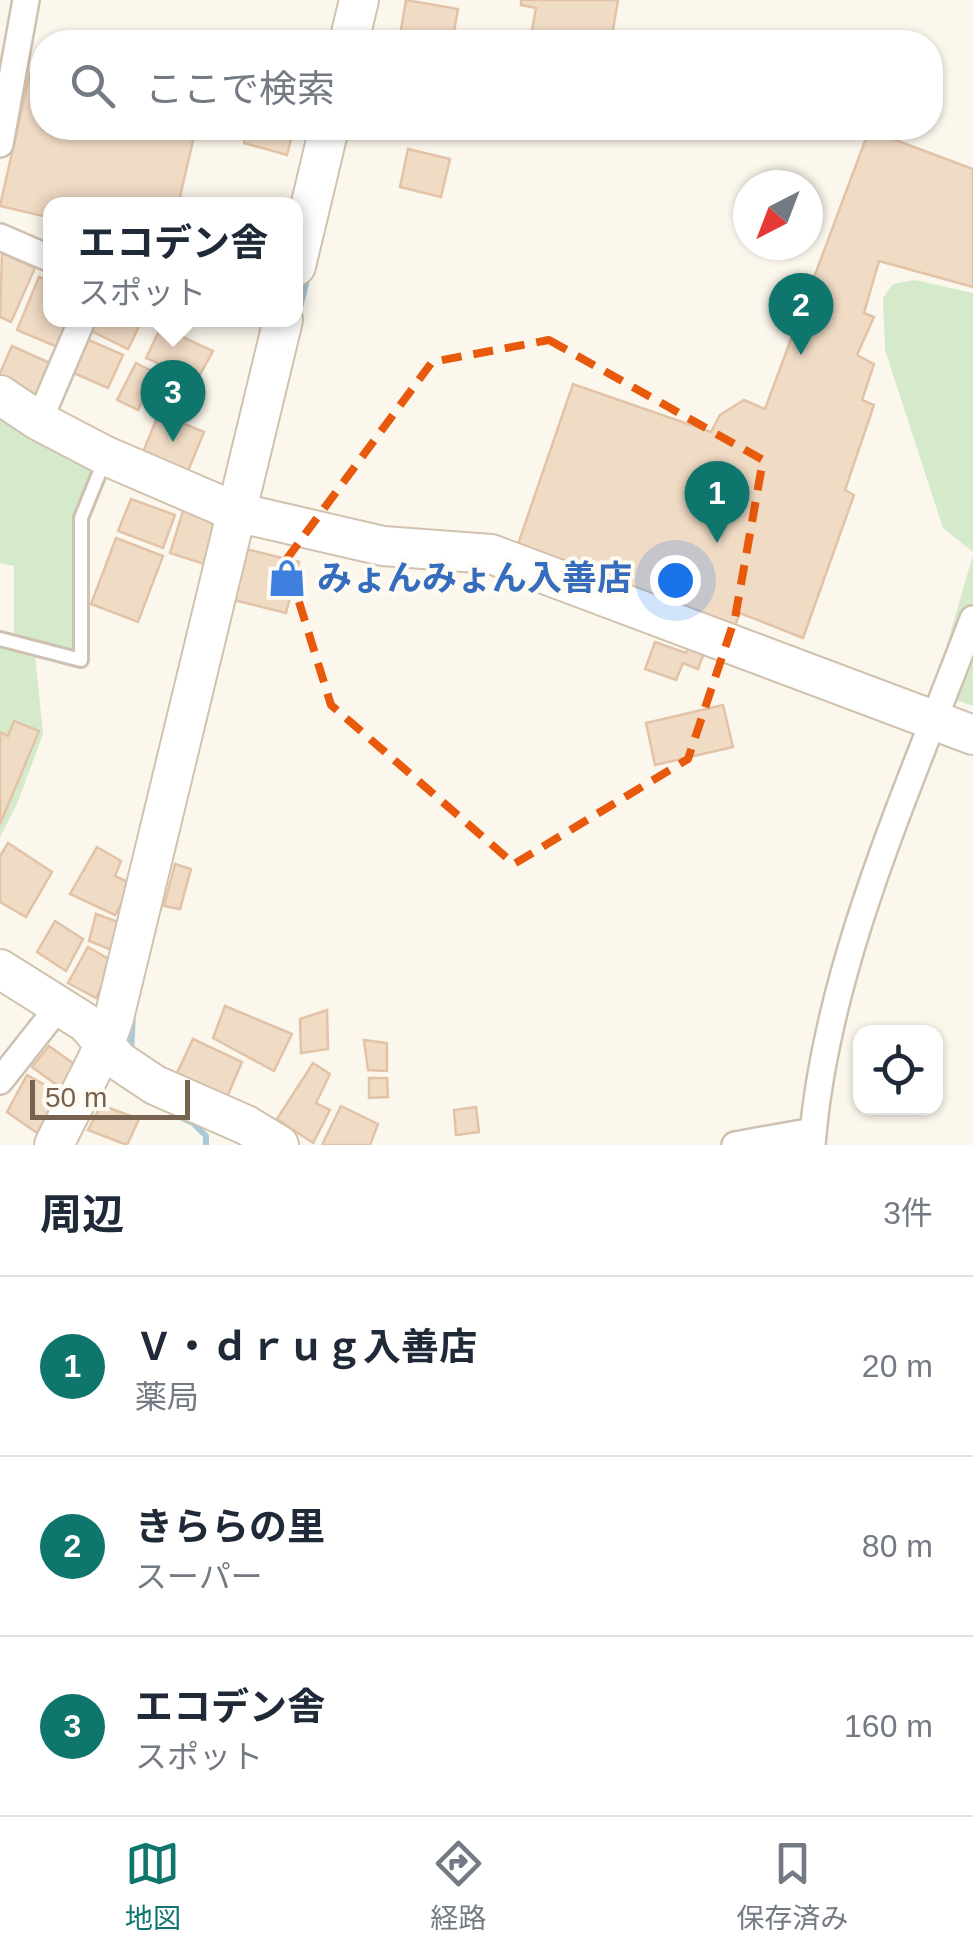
<!DOCTYPE html>
<html lang="ja">
<meta charset="utf-8">
<style>
body{margin:0;font-family:Arial,"Noto Sans JP",sans-serif;background:#f6f6f7;color:#1f2937}
.controls{position:absolute;right:30px;bottom:30px;display:grid;overflow:hidden;border-radius:20px;box-shadow:0 2px 8px #0004}
.controls button{width:90px;height:90px;display:grid;place-items:center;padding:0;border:0;border-bottom:2px solid #e0e1e3;background:#fff;color:#1f2937;font:50px sans-serif}
.compass{position:absolute;left:733px;top:170px;width:90px;height:90px;border-radius:50%;background:#fff;box-shadow:0 2px 8px #0004;rotate:222deg}
.scale{position:absolute;left:30px;bottom:25px;width:160px;box-sizing:border-box;padding-left:10px;border:5px solid #77614f;border-top:0;font-size:28px;line-height:35px;white-space:nowrap;color:#77614f;-webkit-text-stroke:8px #fefbf3;paint-order:stroke}
.you{position:absolute;left:675px;top:580px;width:35px;height:35px;margin:-25px;border:8px solid #fff;border-radius:50%;background:#1a73e8;box-shadow:0 0 0 15px #1a73e833}
.badge{display:grid;place-items:center;width:65px;height:65px;border-radius:50%;background:#0f766e;color:#fff;font-size:32px;font-weight:700}
.pin{position:absolute;translate:-50% -82px;filter:drop-shadow(0 2px 5px #0008)}
.pin::after{content:'';position:absolute;top:52px;width:35px;height:30px;background:inherit;clip-path:polygon(0 0,100% 0,50% 100%)}
.popup{position:absolute;left:43px;top:197px;width:260px;height:130px;box-sizing:border-box;display:grid;place-content:center;border-radius:20px;background:#fff;filter:drop-shadow(0 2px 8px #0005);font-size:32px;white-space:nowrap;color:#747a83}
.popup b{font-size:38px;color:#1f2937}
.popup::after{content:'';position:absolute;left:50%;top:100%;margin-left:-20px;border:20px solid transparent;border-top-color:#fff}
.list{margin:0;padding:0;list-style:none}
h2{display:flex;justify-content:space-between;align-items:center;height:130px;margin:0;padding:0 40px;font-size:42px}
h2 small{font-size:32px;font-weight:400;color:#747a83}
.list li{display:grid;grid-template-columns:65px 1fr auto;gap:30px;align-items:center;box-sizing:border-box;height:180px;padding:0 40px;border-top:2px solid #e0e1e3}
.list b{display:block;font-size:38px;white-space:nowrap}
.list p{margin:0;font-size:32px;white-space:nowrap;color:#747a83}
.list em{font-size:32px;font-style:normal;color:#747a83}
.icon{flex:none;width:55px;height:55px;fill:none;stroke:currentColor;stroke-width:2;stroke-linecap:round;stroke-linejoin:round}
.map{position:relative;flex:none;width:973px;height:1145px;overflow:hidden}
.search{position:absolute;background:#fff;box-shadow:0 2px 8px #0004;left:30px;right:30px;top:30px;height:110px;display:flex;align-items:center;gap:25px;box-sizing:border-box;padding:0 35px;border-radius:40px;color:#747a83;font-size:38px}
.sheet{height:670px;background:#fff}
nav{display:flex;justify-content:space-around;align-items:center;box-sizing:border-box;height:140px;border-top:2px solid #e0e1e3;background:#fff;font-size:28px;color:#747a83}
nav a{display:grid;justify-items:center;gap:5px}
nav .on{color:#0f766e}
.map>svg:first-child{display:block}
</style>
<div class="map">
<svg width="973" height="1145" viewBox="0 0 973 1145">
<rect width="100%" height="100%" fill="#fcf7ec"/>
<g fill="#d4eacb">
<polygon points="915,280 973,293 973,552 943,528 885,350 883,298 893,284"/>
<polygon points="0,405 97,460 74,514 75,650 14,636 14,566 0,563"/>
<polygon points="973,555 973,706 933,692"/>
<polygon points="0,647 35,656 43,734 17,804 0,837"/>
</g>
<g fill="none" stroke-linecap="round" stroke-linejoin="round">
<g stroke="#a8cad6" stroke-width="6">
<polyline points="298,316 308,275"/>
<polyline points="131,1052 133,1014"/>
<polyline points="172,1113 193,1123 206,1136 206,1145"/>
</g>
</g>
<g fill="#f0dbc5" stroke="#e2c3a7" stroke-width="2.5">
<polygon points="406,0 458,9 452,42 400,35"/>
<polygon points="521,0 618,0 611,42 530,42 536,8 521,5"/>
<polygon points="34,55 42,57 42,128 196,128 178,205 51,205 51,218 0,206"/>
<polygon points="247,128 294,128 287,155 244,143"/>
<polygon points="869,130 973,169 973,287 879,261 864,313 874,317 857,355 874,364 862,400 874,405 845,490 854,495 803,638 740,613 731,635 514,556 573,384 711,432 720,415 744,400 765,409"/>
<polygon points="408,149 450,159 441,197 400,187"/>
<polygon points="2,253 35,268 11,322 0,317"/>
<polygon points="39,277 51,282 51,320 72,320 60,348 17,330"/>
<polygon points="91,320 142,320 128,349 87,329"/>
<polygon points="161,327 213,351 197,380 146,358"/>
<polygon points="82,337 123,355 108,388 67,370"/>
<polygon points="12,346 52,364 35,403 0,388 0,373"/>
<polygon points="136,363 156,373 138,410 117,400"/>
<polygon points="159,413 204,432 188,471 143,452"/>
<polygon points="131,499 175,515 163,548 118,531"/>
<polygon points="184,508 218,518 204,564 170,553"/>
<polygon points="116,538 163,556 138,622 91,604"/>
<polygon points="246,549 299,562 286,613 234,600"/>
<polygon points="655,642 686,653 690,644 705,650 698,669 683,663 676,680 645,669"/>
<polygon points="723,705 733,747 655,765 646,723"/>
<polygon points="14,721 39,731 0,824 0,732 8,736"/>
<polygon points="8,843 52,872 26,917 0,902 0,856"/>
<polygon points="97,847 121,861 115,876 132,884 115,915 70,894"/>
<polygon points="175,864 191,869 180,909 164,906"/>
<polygon points="96,914 121,923 112,950 89,941"/>
<polygon points="55,921 83,939 66,971 37,952"/>
<polygon points="88,947 114,962 96,998 68,983"/>
<polygon points="225,1006 292,1034 274,1071 213,1038"/>
<polygon points="327,1010 328,1049 301,1053 300,1019"/>
<polygon points="193,1039 242,1062 227,1097 177,1073"/>
<polygon points="364,1040 387,1043 387,1071 368,1070"/>
<polygon points="49,1046 77,1066 61,1088 32,1067"/>
<polygon points="313,1063 330,1074 316,1103 330,1110 313,1143 277,1119"/>
<polygon points="27,1075 59,1093 37,1133 7,1112"/>
<polygon points="369,1078 387,1078 388,1097 369,1098"/>
<polygon points="101,1105 139,1119 127,1145 88,1130"/>
<polygon points="341,1106 378,1124 370,1145 322,1145"/>
<polygon points="476,1107 479,1132 456,1135 454,1110"/>
</g>
<g fill="none" stroke-linecap="round" stroke-linejoin="round">
<g stroke="#cec1b1" stroke-width="18">
<polyline id="lane" points="0,639 81,660 81,518 105,459"/>
</g>
<g stroke="#cec1b1" stroke-width="30">
<g id="street">
<polyline points="0,144 26,0"/>
<polyline points="0,237 51,259"/>
<polyline points="39,421 82,320"/>
<polyline points="0,1081 60,1005"/>
<polyline points="735,1145 813,1131"/>
<path d="M 812,1145 C 826,966 910,786 973,619"/>
</g>
</g>
<g stroke="#d1c2b0" stroke-width="42">
<g id="secondary">
<polyline points="349,42 359,0"/>
<polyline points="296,266 329,128"/>
<polyline points="0,395 39,421 106,456 236,512 383,546 491,554 973,735"/>
<polyline points="0,969 86,1023 119,1061 155,1085 246,1125 279,1145"/>
<path d="M 54,1145 C 73,1104 101,1059 114,1018 L 283,320"/>
</g>
</g>
<use href="#lane" stroke="#fff" stroke-width="12"/>
<use href="#street" stroke="#fff" stroke-width="25"/>
<use href="#secondary" stroke="#fff" stroke-width="38"/>
</g>
<path fill="none" stroke="#e8590c" stroke-width="8" stroke-dasharray="20 12" stroke-linejoin="round" d="M 549,340 L 763,460 L 735,618 L 688,759 L 514,864 L 331,705 L 286,560 L 432,362 Z"/>
<defs>
<g id="shop-bare" transform="scale(3)"><path d="M-5-2.5h2.3a2.7 3.5 0 0 1 5.4 0H5L5.5 6h-11ZM-1.5-2.5h3a1.5 2.3 0 0 0-3 0Z" fill="#3f7fe0" stroke="#fefbf3" stroke-width="2.5" paint-order="stroke"/></g>
</defs>
<g fill-rule="evenodd">
<use href="#shop-bare" x="287" y="578"/>
</g>
<g text-anchor="middle" stroke-width="8" stroke-linejoin="round" paint-order="stroke">
<g font-size="35" font-weight="bold" fill="#366cbe" stroke="#fefbf3" text-anchor="start">
<text x="317" y="590">みょんみょん入善店</text>
</g>
</g>
</svg>
<div class="controls">
<button><svg class="icon" aria-label="locate" viewBox="0 0 24 24"><circle cx="12" cy="12" r="6"/><path d="M12 2v4M12 18v4M2 12h4M18 12h4"/></svg></button>
</div>
<svg class="compass" viewBox="-18 -18 36 36"><path d="M0-13l5 13h-10z" fill="#e53935"/><path d="M0 13l5-13h-10z" fill="#747a83"/></svg>
<div class="scale">50 m</div>
<div class="you"></div>
<div class="pin badge" style="left:717px;top:543px">1</div>
<div class="pin badge" style="left:801px;top:355px">2</div>
<div class="pin badge" style="left:173px;top:442px">3</div>
<div class="popup"><b>エコデン舎</b>スポット</div>
<div class="search"><svg class="icon" aria-label="search" viewBox="0 0 24 24"><circle cx="10" cy="10" r="6"/><path d="M15 15l6 6"/></svg>ここで検索</div>
</div>
<section class="sheet">
<h2>周辺<small>3件</small></h2>
<ul class="list">
<li><span class="badge">1</span><div><b>Ｖ・ｄｒｕｇ入善店</b><p>薬局</p></div><em>20 m</em></li>
<li><span class="badge">2</span><div><b>きららの里</b><p>スーパー</p></div><em>80 m</em></li>
<li><span class="badge">3</span><div><b>エコデン舎</b><p>スポット</p></div><em>160 m</em></li>
</ul>
</section>
<nav>
<a class="on"><svg class="icon" aria-label="map" viewBox="0 0 24 24"><path d="M3 6l6-2 6 2 6-2v14l-6 2-6-2-6 2zM9 4v14M15 6v14"/></svg>地図</a>
<a><svg class="icon" aria-label="directions" viewBox="0 0 24 24"><path d="M12 3l9 9-9 9-9-9zM9 14v-3h6M13 9l2 2-2 2"/></svg>経路</a>
<a><svg class="icon" aria-label="saved" viewBox="0 0 24 24"><path d="M7 4h10v16l-5-4-5 4z"/></svg>保存済み</a>
</nav>
